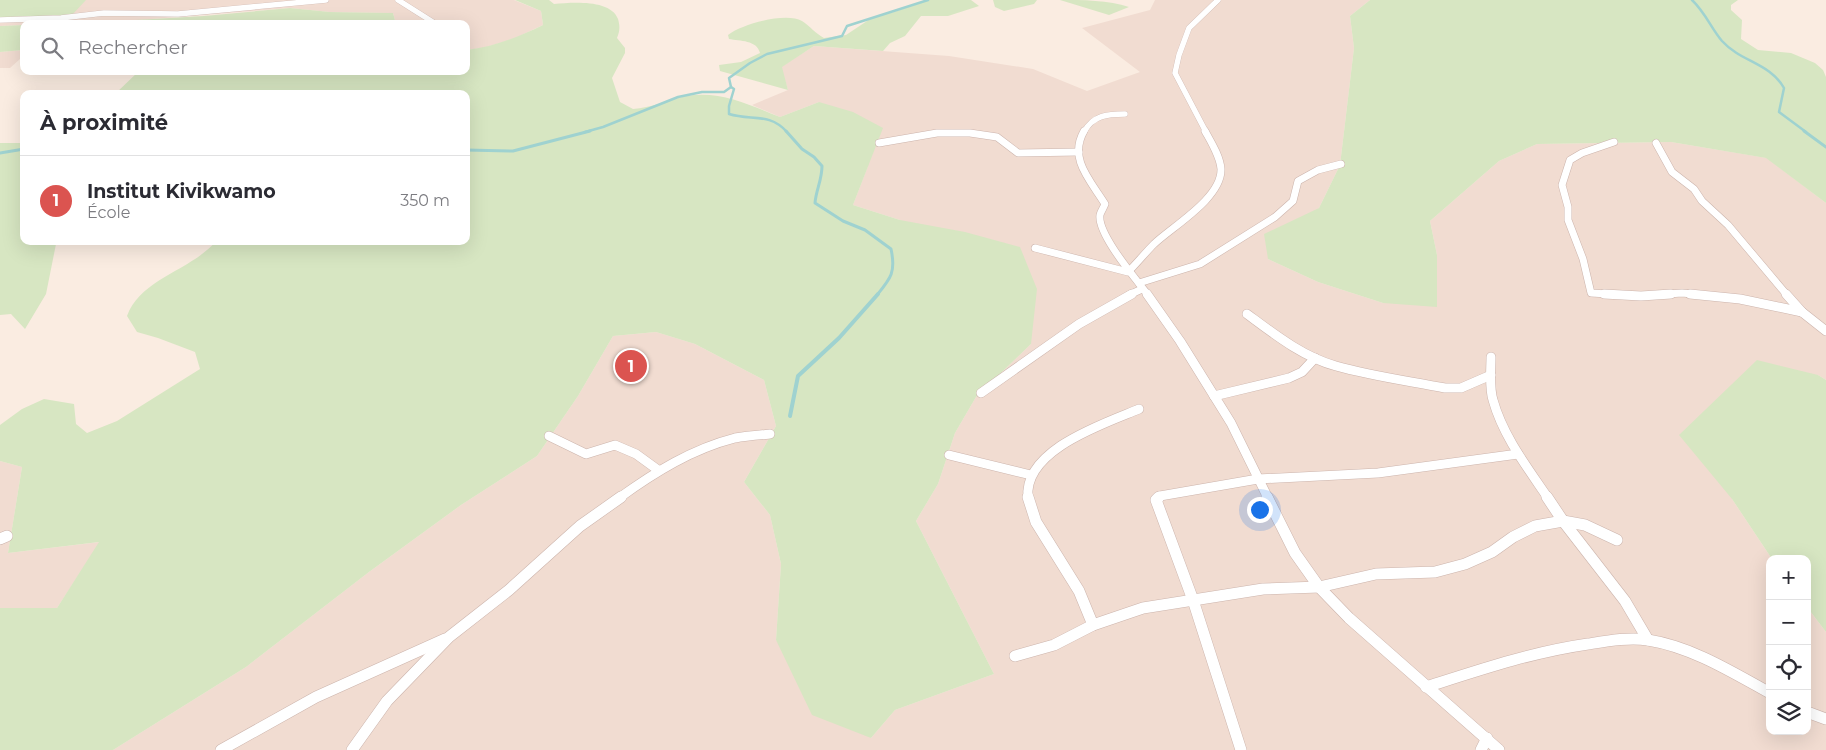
<!DOCTYPE html>
<html lang="fr">
<meta charset="utf-8">
<style>
body{margin:0;font-family:Montserrat,sans-serif;background:#f2f2f3;color:#2b2b33}
.controls{position:absolute;right:15px;bottom:15px;display:grid;overflow:hidden;border-radius:10px;box-shadow:0 5px 20px #0002}
.controls button{width:45px;height:45px;display:grid;place-items:center;padding:0;border:0;border-bottom:1px solid #e1e1e2;background:#fff;color:#2b2b33;font:25px sans-serif}
.you{position:absolute;left:1259px;top:509px;width:18px;height:18px;margin:-12px;border:4px solid #fff;border-radius:50%;background:#1a73e8;box-shadow:0 0 0 8px #1a73e833}
.badge{display:grid;place-items:center;width:32px;height:32px;border-radius:50%;background:#db5450;color:#fff;font-size:16px;font-weight:700}
.pin{position:absolute;translate:-50% -50%;border:2px solid #fff;box-shadow:0 1px 5px #0006}
.list{margin:0;padding:0;list-style:none}
h2{display:flex;justify-content:space-between;align-items:center;height:65px;margin:0;padding:0 20px;font-size:21px}
h2 small{font-size:16px;font-weight:400;color:#7c7c81}
.list li{display:grid;grid-template-columns:32px 1fr auto;gap:15px;align-items:center;box-sizing:border-box;height:90px;padding:0 20px;border-top:1px solid #e1e1e2}
.list b{display:block;font-size:19px;white-space:nowrap}
.list p{margin:0;font-size:16px;white-space:nowrap;color:#7c7c81}
.list em{font-size:16px;font-style:normal;color:#7c7c81}
.icon{flex:none;width:28px;height:28px;fill:none;stroke:currentColor;stroke-width:2;stroke-linecap:round;stroke-linejoin:round}
.map{position:relative;flex:none;width:1826px;height:750px;overflow:hidden}
.search{position:absolute;background:#fff;box-shadow:0 5px 20px #0002;left:20px;top:20px;width:450px;height:55px;display:flex;align-items:center;gap:12px;box-sizing:border-box;padding:0 18px;border-radius:10px;color:#7c7c81;font-size:19px}
.panel{position:absolute;background:#fff;box-shadow:0 5px 20px #0002;left:20px;top:90px;width:450px;height:155px;border-radius:10px}
.map>svg:first-child{display:block}
</style>
<div class="map">
<svg width="1826" height="750" viewBox="0 0 1826 750">
<rect width="100%" height="100%" fill="#faece1"/>
<g fill="#f1dcd1">
<polygon points="0,0 514,0 541,11 543,25 513,39 483,48 466,50 466,24 396,24 393,13 330,12 290,8 113,22 0,26"/>
<polygon points="1155,0 1370,0 1350,16 1354,48 1340,165 1319,208 1268,259 1318,282 1383,303 1437,255 1430,221 1499,161 1537,144 1671,142 1767,158 1826,203 1826,380 1818,375 1732,499 1772,559 1770,559 1770,731 1807,731 1807,607 1826,632 1826,750 113,750 246,667 369,572 461,505 537,456 578,396 613,336 656,332 695,344 764,380 776,426 744,482 770,515 781,564 776,640 871,738 895,710 994,674 916,521 938,484 955,433 976,397 1031,344 900,220 853,205 868,166 819,102 780,117 752,105 788,90 781,67 814,46 949,56 1033,69 1087,91 1140,72 1082,28 1150,10"/>
<polygon points="24,50 24,59 20,59 10,68 0,68 0,52"/>
<polygon points="0,461 22,467 8,553 100,542 57,608 0,608"/>
</g>
<g fill="#d7e6c2">
<polygon points="0,0 86,0 71,16 0,22"/>
<path d="M 515,0 L 549,0 L 554,4 C 575,2 611,0 618,19 C 620,26 620,31 617,38 L 625,48 L 625,53 L 612,78 L 620,102 L 633,109 C 651,108 668,100 686,96 C 720,90 750,105 780,117 L 819,102 L 853,112 L 883,128 L 853,205 L 900,220 L 965,232 L 1020,247 L 1037,289 L 1031,344 L 976,397 L 955,433 L 938,484 L 916,521 L 994,674 L 895,710 L 871,738 L 812,715 L 776,640 L 781,564 L 770,515 L 744,482 L 776,426 L 764,380 L 695,344 L 656,332 L 613,336 L 578,396 L 537,456 L 461,505 L 369,572 L 246,667 L 113,750 L 0,750 L 0,608 L 57,608 L 99,542 L 8,553 L 22,467 L 0,461 L 0,425 L 22,409 L 44,399 L 74,404 L 76,424 L 87,433 L 117,421 L 200,369 L 195,352 L 158,338 L 137,332 L 127,316 C 141,278 191,271 216,241 L 466,241 L 466,94 L 115,94 L 139,71 L 466,71 L 466,50 C 494,47 518,37 543,25 L 541,11 Z"/>
<path d="M 929,0 L 971,0 L 979,6 L 948,16 L 921,16 L 905,36 L 890,43 L 883,51 L 814,46 L 782,67 L 788,90 L 720,71 L 719,65 L 741,62 L 760,53 C 757,40 740,41 729,39 L 728,35 C 742,24 786,12 802,21 C 810,26 816,34 824,38 L 846,35 L 873,17 L 894,12 Z"/>
<polygon points="993,0 1037,0 1034,4 1004,11 995,7"/>
<path d="M 1060,0 C 1082,0 1109,0 1129,7 L 1109,15 Z"/>
<polygon points="1370,0 1738,0 1731,5 1731,10 1742,20 1741,39 1758,50 1791,53 1815,63 1823,70 1826,77 1826,203 1766,158 1671,142 1537,144 1499,161 1430,221 1437,255 1437,307 1383,303 1318,282 1268,259 1264,234 1319,208 1340,165 1354,48 1350,16"/>
<polygon points="290,8 330,12 393,13 396,24 66,24 204,16"/>
<polygon points="24,25 24,50 0,52 0,26"/>
<polygon points="0,143 24,143 24,241 55,241 56,244 46,294 25,329 11,314 0,315"/>
<polygon points="1757,360 1818,375 1826,380 1826,632 1807,607 1807,559 1772,559 1732,499 1679,435"/>
</g>
<g fill="none" stroke-linecap="round" stroke-linejoin="round">
<g stroke="#9fd2d0" stroke-width="2.5">
<path d="M 1692,0 C 1705,12 1711,28 1722,41 C 1741,62 1770,63 1784,88 L 1779,112 L 1806,132"/>
<path d="M 731,87 L 734,89 L 729,106 L 729,114 C 751,121 769,112 787,132"/>
<polyline points="585,132 603,127 678,97 702,92 724,92 731,87 729,78 750,63 767,54 842,36 847,26 928,0"/>
</g>
<g stroke="#9fd2d0" stroke-width="3">
<path d="M 786,131 L 802,149 L 814,157 L 822,166 C 822,180 816,190 815,203 L 843,221 L 865,230 L 891,249 C 896,272 891,278 877,295"/>
<polyline points="1804,131 1826,147"/>
<polyline points="466,150 513,151 590,131"/>
<polyline points="0,153 24,149"/>
</g>
<polyline stroke="#9fd2d0" stroke-width="4" points="790,416 798,376 839,338 878,294"/>
<g stroke="#ccb4ac" stroke-width="6">
<g id="minor-far3">
<polyline points="398,0 436,24"/>
<polyline points="0,20 61,18 104,13 178,14 326,0"/>
<path d="M 1084,132 C 1093,115 1108,114 1125,114"/>
<polyline points="1206,132 1175,73 1179,55 1189,28 1218,0"/>
</g>
</g>
<g stroke="#ccb4ac" stroke-width="8">
<g id="minor-far2">
<path d="M 1084,131 C 1068,159 1091,181 1105,204 C 1104,207 1101,211 1100,215 C 1097,234 1136,279 1148,295"/>
<polyline points="1614,142 1582,153 1570,160 1562,185 1568,207 1568,220 1583,259 1591,293 1625,295"/>
<polyline points="879,143 937,133 970,133 997,137 1018,153 1079,152"/>
<polyline points="1656,143 1672,172 1694,189 1702,201 1728,225 1787,295"/>
<path d="M 1035,248 L 1128,272 C 1137,263 1145,253 1154,244 C 1173,226 1222,198 1221,169 C 1220,156 1211,142 1205,131"/>
<polyline points="1139,283 1200,264 1275,217 1293,201 1298,181 1318,170 1341,164"/>
<polyline points="1129,295 1142,289"/>
<polyline points="1654,295 1682,293 1702,295"/>
</g>
</g>
<g stroke="#ccb4ac" stroke-width="10">
<g id="minor-far1">
<polyline points="1147,294 1180,341 1231,423 1268,498"/>
<polyline points="1604,294 1641,296 1671,294"/>
<polyline points="1690,294 1740,299 1802,312"/>
<polyline points="1786,294 1802,312 1826,331"/>
<path d="M 1247,314 C 1274,334 1303,357 1336,366 C 1371,376 1409,381 1445,388 L 1461,388 L 1491,375"/>
<path d="M 1491,357 C 1491,370 1489,387 1493,400 C 1503,436 1527,467 1548,498"/>
<polyline points="981,393 1079,324 1132,294"/>
<polyline points="1214,396 1289,378 1302,372 1315,358"/>
<polyline points="549,436 586,454 615,445 636,454 658,470"/>
<polyline points="949,455 1031,475"/>
<path d="M 619,498 C 655,472 692,449 735,438 C 746,436 759,435 770,434"/>
<path d="M 1028,498 C 1023,450 1103,424 1139,409"/>
<polyline points="1158,498 1160,496 1258,479 1378,473 1518,454"/>
</g>
</g>
<g stroke="#ccb4ac" stroke-width="12">
<g id="minor">
<polyline points="1028,497 1036,522 1079,591 1093,625"/>
<polyline points="1159,497 1156,500 1193,600 1241,750"/>
<polyline points="1267,497 1295,553 1319,587 1349,618 1499,750"/>
<polyline points="1547,497 1563,521 1625,601 1648,640"/>
<polyline points="0,539 7,536"/>
<polyline points="1015,656 1054,645 1093,625 1143,608 1263,589 1319,587 1376,574 1435,572 1465,564 1492,552 1513,537 1535,526 1563,521 1585,525 1617,540"/>
<path d="M 1426,687 C 1479,670 1532,652 1588,644 C 1607,641 1629,637 1648,640 C 1692,647 1732,672 1770,693"/>
<polyline points="1807,712 1826,719"/>
<polyline points="221,750 316,697 445,639"/>
<polyline points="352,750 387,701 449,637 509,590 580,526 621,497"/>
<polyline points="1481,750 1487,738"/>
</g>
</g>
<use href="#minor-far3" stroke="#fff" stroke-width="5.5"/>
<use href="#minor-far2" stroke="#fff" stroke-width="7"/>
<use href="#minor-far1" stroke="#fff" stroke-width="9"/>
<use href="#minor" stroke="#fff" stroke-width="11"/>
</g>
</svg>
<div class="controls">
<button>+</button>
<button>−</button>
<button><svg class="icon" aria-label="locate" viewBox="0 0 24 24"><circle cx="12" cy="12" r="6"/><path d="M12 2v4M12 18v4M2 12h4M18 12h4"/></svg></button>
<button><svg class="icon" aria-label="layers" viewBox="0 0 24 24"><path d="M12 4l9 5-9 5-9-5zM3 14l9 5 9-5"/></svg></button>
</div>
<div class="you"></div>
<div class="pin badge" style="left:631px;top:366px">1</div>
<div class="search"><svg class="icon" aria-label="search" viewBox="0 0 24 24"><circle cx="10" cy="10" r="6"/><path d="M15 15l6 6"/></svg>Rechercher</div>
<section class="panel">
<h2>À proximité<small></small></h2>
<ul class="list">
<li><span class="badge">1</span><div><b>Institut Kivikwamo</b><p>École</p></div><em>350 m</em></li>
</ul>
</section>
</div>
